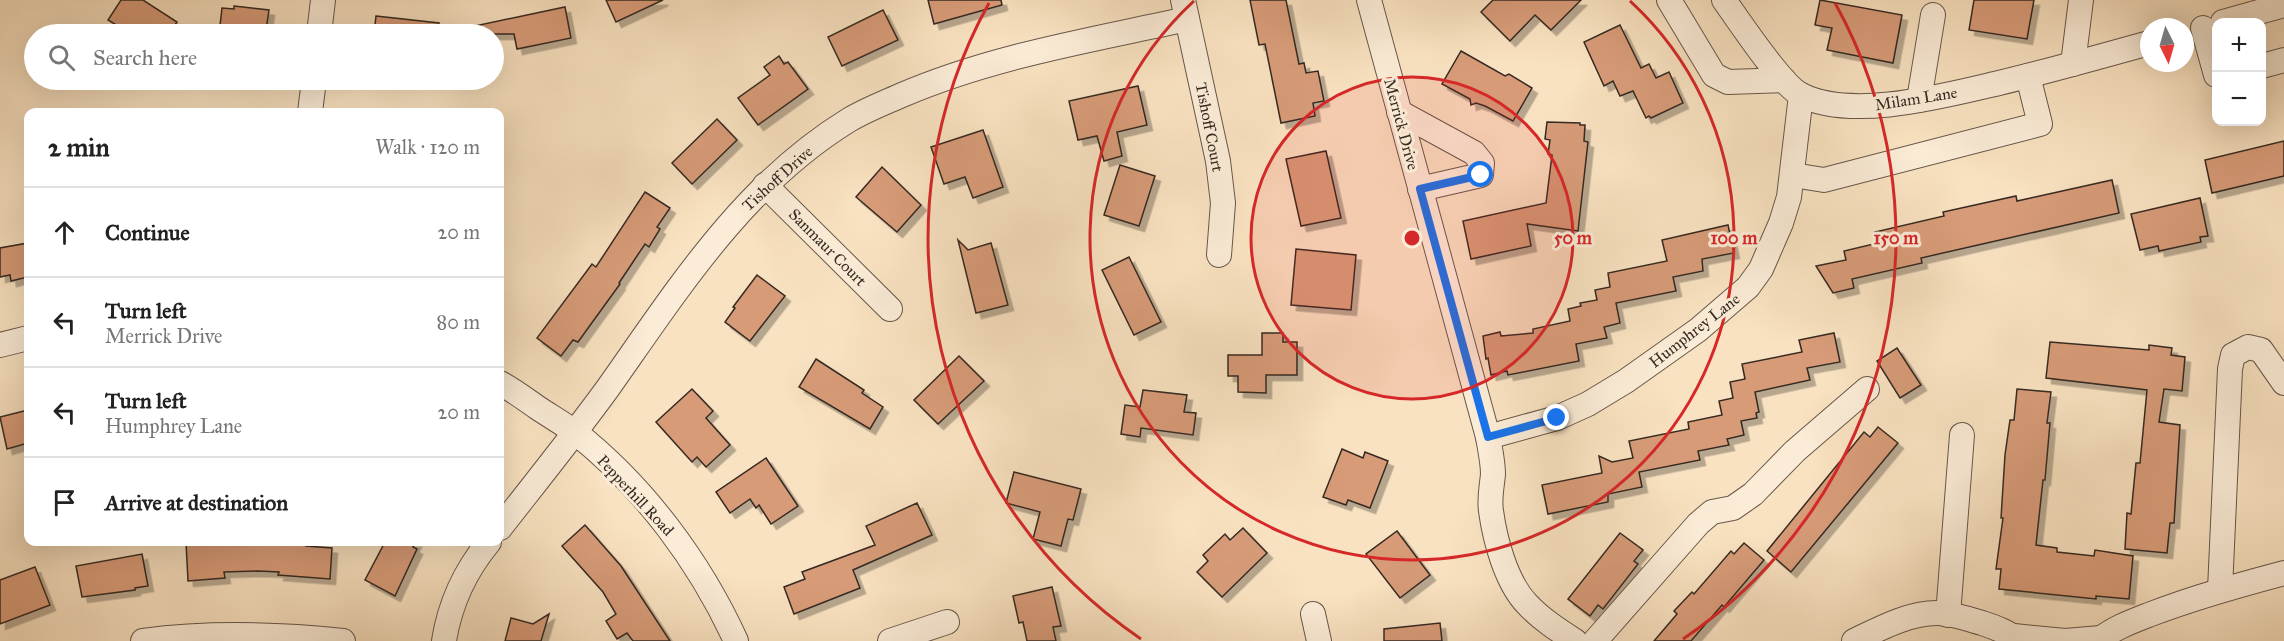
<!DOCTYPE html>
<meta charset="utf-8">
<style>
body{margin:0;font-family:"IM FELL Great Primer",serif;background:#f6f6f6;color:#222}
.controls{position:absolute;right:18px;top:18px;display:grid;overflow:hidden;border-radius:12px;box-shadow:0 6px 24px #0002}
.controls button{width:54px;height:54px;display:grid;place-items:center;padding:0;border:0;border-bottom:2px solid #e0e0e0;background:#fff;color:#222;font:30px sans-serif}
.compass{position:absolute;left:2140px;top:18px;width:54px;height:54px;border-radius:50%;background:#fff;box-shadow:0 6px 24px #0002;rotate:175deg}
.stop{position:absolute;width:18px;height:18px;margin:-14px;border:4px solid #1a73e8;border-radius:50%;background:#fff}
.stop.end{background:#1a73e8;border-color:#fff;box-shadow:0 2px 6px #0008}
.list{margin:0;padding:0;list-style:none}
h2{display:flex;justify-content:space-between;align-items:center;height:78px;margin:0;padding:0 24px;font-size:26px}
h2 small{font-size:20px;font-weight:400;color:#767676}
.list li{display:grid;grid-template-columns:39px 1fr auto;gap:18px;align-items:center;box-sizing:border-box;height:90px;padding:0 24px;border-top:2px solid #e0e0e0}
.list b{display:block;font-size:22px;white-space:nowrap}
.list p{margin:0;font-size:20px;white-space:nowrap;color:#767676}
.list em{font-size:20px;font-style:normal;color:#767676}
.icon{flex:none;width:33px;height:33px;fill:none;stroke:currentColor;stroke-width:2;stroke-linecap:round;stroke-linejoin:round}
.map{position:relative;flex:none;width:2284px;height:641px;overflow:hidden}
.search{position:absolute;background:#fff;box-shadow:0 6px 24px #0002;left:24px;top:24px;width:480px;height:66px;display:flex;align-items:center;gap:15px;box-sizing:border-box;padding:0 21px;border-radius:33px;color:#767676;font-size:22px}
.panel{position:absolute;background:#fff;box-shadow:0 6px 24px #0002;left:24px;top:108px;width:480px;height:438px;border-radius:12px}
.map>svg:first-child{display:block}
</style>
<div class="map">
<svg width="2284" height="641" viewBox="0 0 2284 641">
<defs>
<filter id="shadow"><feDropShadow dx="5.5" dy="5.5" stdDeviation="0" flood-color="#0004"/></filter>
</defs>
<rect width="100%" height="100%" fill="#f9e2c1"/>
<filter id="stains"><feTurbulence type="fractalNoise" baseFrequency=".00333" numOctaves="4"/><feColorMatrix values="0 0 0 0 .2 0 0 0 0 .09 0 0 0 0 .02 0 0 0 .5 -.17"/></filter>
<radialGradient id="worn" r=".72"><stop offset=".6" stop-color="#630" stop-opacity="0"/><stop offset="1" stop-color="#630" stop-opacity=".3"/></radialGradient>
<g fill="#d79b78" stroke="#352922" stroke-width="1.5" filter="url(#shadow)">
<polygon points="121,0 143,0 177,22 169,34 131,34 108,20"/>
<polygon points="606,0 663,0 616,22"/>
<polygon points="928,0 1001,0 1002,5 934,24"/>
<polygon points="1250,0 1286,0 1299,64 1304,63 1306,73 1318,71 1324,101 1313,103 1315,116 1281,123 1265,44 1259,45"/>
<polygon points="1493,0 1581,0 1551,30 1535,15 1510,41 1481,12"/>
<polygon points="1820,0 1902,15 1893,63 1827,50 1832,28 1815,25"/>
<polygon points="1974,0 2034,0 2027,39 1969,30"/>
<polygon points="234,6 269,10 266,30 264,30 263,34 219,34 222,8 234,9"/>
<polygon points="565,7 571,38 517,49 514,34 471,34 470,27"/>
<polygon points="883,10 898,40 842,66 828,37"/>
<polygon points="376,16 439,23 438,34 374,34"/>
<polygon points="1620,25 1641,68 1649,64 1656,78 1669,72 1683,103 1651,118 1649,116 1646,118 1633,91 1620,96 1613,81 1604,86 1584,42"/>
<polygon points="1461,51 1505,76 1509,74 1532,88 1513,121 1485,106 1476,103 1471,105 1470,99 1442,84"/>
<polygon points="779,56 784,64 788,62 808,89 758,125 738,98 770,75 764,67"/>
<polygon points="1138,86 1147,125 1117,132 1122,156 1104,161 1097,136 1078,140 1069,101"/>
<polygon points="717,119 737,140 692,184 672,163"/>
<polygon points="1547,122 1580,123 1580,125 1585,125 1584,141 1588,142 1578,231 1527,224 1531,246 1471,259 1463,221 1546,203 1552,155 1548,154 1550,140 1545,139"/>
<polygon points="983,130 1003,187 973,198 965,177 944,184 931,147"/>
<polygon points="2284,141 2284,176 2212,193 2205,160"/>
<polygon points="1326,151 1341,218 1301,226 1286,159"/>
<polygon points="1120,165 1155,176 1139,226 1104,215"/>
<polygon points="882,167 921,205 897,232 856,197"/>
<polygon points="2112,180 2119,213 1921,258 1922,263 1852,279 1854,288 1833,293 1816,266 1846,260 1844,251 1878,243 1875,232 1944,216 1943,212 2016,196 2017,201"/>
<polygon points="645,192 670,208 657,227 660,229 649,247 645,244 619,283 620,284 578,342 573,340 561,356 537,338 592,264 596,267"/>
<polygon points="2200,198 2208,236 2200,237 2201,242 2159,251 2158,246 2140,250 2131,214"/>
<polygon points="1728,225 1734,253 1702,259 1703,271 1673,277 1676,291 1616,303 1620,323 1604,327 1607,338 1576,344 1579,361 1508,375 1507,371 1491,375 1488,358 1486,359 1483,336 1500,332 1501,336 1533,333 1533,329 1570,321 1568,309 1581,306 1580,303 1597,300 1595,290 1610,287 1608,273 1667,261 1662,240"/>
<polygon points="958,240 968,250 991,243 1008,305 976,313"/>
<polygon points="28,243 28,277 11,281 10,275 0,277 0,248"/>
<polygon points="1296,249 1356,255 1351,310 1291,305"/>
<polygon points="1129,257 1161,322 1134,335 1102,270"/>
<polygon points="757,275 785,296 750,341 725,322 735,308 733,307"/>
<polygon points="1262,333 1283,333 1283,342 1297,342 1297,375 1266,375 1266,393 1238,392 1238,376 1228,376 1228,355 1262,355"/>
<polygon points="1834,333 1840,362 1807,368 1810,380 1755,392 1759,412 1756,413 1757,418 1741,421 1744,435 1727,439 1729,445 1698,451 1700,460 1639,472 1642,487 1608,494 1608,502 1548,514 1542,485 1602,473 1599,456 1612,462 1633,458 1629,441 1689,429 1688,422 1722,415 1719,401 1733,398 1730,382 1745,379 1742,364 1802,352 1799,340"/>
<polygon points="2050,342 2149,350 2149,345 2172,348 2171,355 2185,357 2182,391 2164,389 2159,422 2180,425 2174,523 2170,523 2167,553 2125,549 2127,513 2131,514 2136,463 2140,463 2147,390 2046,378"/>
<polygon points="1897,348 1921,385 1900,398 1877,361"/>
<polygon points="959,356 984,381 938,424 914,400"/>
<polygon points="816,359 864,390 862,393 883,407 870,429 799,387"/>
<polygon points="692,389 713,411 706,418 730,445 706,467 697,457 692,462 656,422"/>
<polygon points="2017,389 2051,392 2047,423 2050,423 2045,480 2043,480 2036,545 2057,548 2057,552 2094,556 2095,550 2133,556 2129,599 2096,596 2096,599 1999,589 2001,569 1996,569 2003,518 2001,518 2005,455 2010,420 2014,420"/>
<polygon points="1143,390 1187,395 1184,412 1196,413 1193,435 1141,428 1140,437 1121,434 1125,405 1140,407"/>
<polygon points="28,410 28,443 7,449 0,417"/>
<polygon points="1878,427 1898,443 1791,572 1767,551 1864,432 1870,437"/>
<polygon points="1342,449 1363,458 1365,452 1388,461 1370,508 1348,500 1346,505 1323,497"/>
<polygon points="766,458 798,506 771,524 759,505 756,508 750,499 730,513 716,492"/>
<polygon points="1014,472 1081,489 1073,520 1068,519 1061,546 1033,539 1040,512 1006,503"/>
<polygon points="917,503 932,535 853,570 860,588 794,614 784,587 805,579 802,572 875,545 866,526"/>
<polygon points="585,525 621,566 670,641 633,641 627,633 617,639 606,621 616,614 603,592 562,546"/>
<polygon points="1243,528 1267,553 1222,597 1197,572 1208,561 1203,555 1225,534 1230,540"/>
<polygon points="1397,531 1430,575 1400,598 1366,554"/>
<polygon points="1620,533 1643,550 1634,561 1638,564 1603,609 1598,605 1590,616 1568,599"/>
<polygon points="186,542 253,542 283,544 284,542 307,542 306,546 332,548 330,579 278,575 279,572 258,571 224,572 225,578 188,581"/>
<polygon points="385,542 416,542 413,547 417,549 395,596 365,580"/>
<polygon points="1744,543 1764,560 1724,607 1722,605 1691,641 1654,641 1677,614 1674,611 1692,592 1694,594 1731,551 1734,554"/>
<polygon points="142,554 148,586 135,588 135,590 82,597 76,566"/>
<polygon points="35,567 50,605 0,624 0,580"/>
<polygon points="1052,587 1061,626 1053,627 1056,641 1027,641 1023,622 1019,623 1013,596"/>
<polygon points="549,614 541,641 505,641 511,618 533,624"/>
<polygon points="1440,623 1442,641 1384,641 1384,629"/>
</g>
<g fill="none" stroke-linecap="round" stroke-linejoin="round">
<g stroke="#66574a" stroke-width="26">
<g id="minor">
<polyline points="1183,0 1218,161 1223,203 1219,255"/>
<path d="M 1369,0 L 1488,437 C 1490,449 1493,462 1493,474 C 1492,486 1489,498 1491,511 C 1495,540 1506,582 1527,604 C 1541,619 1558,630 1575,641"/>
<polyline points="1669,0 1714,75 1728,82 1784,80"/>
<path d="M 1724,0 C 1739,21 1781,85 1801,95 C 1853,121 1946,95 1999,83 C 2049,71 2099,57 2149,43"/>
<polyline points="2223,22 2284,5"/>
<polyline points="2203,28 2216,75"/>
<polyline points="319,34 323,0"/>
<polyline points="2073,64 2081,0"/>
<polyline points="2262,66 2284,60"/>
<polyline points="1919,100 1933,15"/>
<polyline points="310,112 314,80"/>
<polyline points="1399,112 1474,153 1482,163 1481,175 1420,189"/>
<polyline points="1793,175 1824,180 2040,124 2028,76"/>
<polyline points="765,185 890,309"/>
<polyline points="0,345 28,338"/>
<path d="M 500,383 C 513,390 525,399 538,408 C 550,416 564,424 576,433 C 644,487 700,562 736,641"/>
<polyline points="1488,437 1557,418 1588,404 1626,381 1698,330 1748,287 1761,269 1781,223 1789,197 1801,95"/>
<path d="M 500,528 C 536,482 573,436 608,388 C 678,289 743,185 849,120 C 866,110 884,103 902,95 C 993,56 1092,40 1187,19"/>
<polyline points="2220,590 2230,369 2233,355 2248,347 2261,350 2284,383"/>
<polyline points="1313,614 1319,641"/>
<polyline points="1948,615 1962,435"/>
<polyline points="2014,636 2065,641 2101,638"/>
<path d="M 143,641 C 210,632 276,634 343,641"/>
<path d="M 444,641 C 450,603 465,571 489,542"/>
<polyline points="890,641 947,622"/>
<polyline points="1595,641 1698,524 1712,512 1733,508 1753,494 1795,451 1867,389"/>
<path d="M 1854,641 C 1879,629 1908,613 1937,613 C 1951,613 1968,619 1982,623 C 1994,627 2009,632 2019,641"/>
<path d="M 2098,641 C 2113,628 2133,621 2151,614 C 2195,597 2239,585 2284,573"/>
</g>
</g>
<use href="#minor" stroke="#fbecd7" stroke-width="24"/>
</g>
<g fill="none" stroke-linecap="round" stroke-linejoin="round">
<polyline stroke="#1a73e8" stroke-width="8" points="1481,175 1420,189 1488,437 1557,418"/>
</g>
<circle cx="1412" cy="238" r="161" fill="#d62828" fill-opacity=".12"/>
<g fill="none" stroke="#d62828" stroke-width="3">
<circle cx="1412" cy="238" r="161"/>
<path d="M1630 1A322 322 0 1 1 1194 1"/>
<path d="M1141 639A484 484 0 0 1 989 3M1835 3A484 484 0 0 1 1683 639"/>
</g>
<g text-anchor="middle" stroke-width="6" stroke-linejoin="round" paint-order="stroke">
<g font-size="16" fill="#352922" stroke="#fbecd7">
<text transform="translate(1916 98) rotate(-9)" y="6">Milam Lane</text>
<text transform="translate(1402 124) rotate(75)" y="6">Merrick Drive</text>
<text transform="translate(1210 127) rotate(79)" y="6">Tishoff Court</text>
<text transform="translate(777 178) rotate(-42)" y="6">Tishoff Drive</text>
<text transform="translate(828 247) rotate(45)" y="6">Sanmaur Court</text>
<text transform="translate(1694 330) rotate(-38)" y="6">Humphrey Lane</text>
<text transform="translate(636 495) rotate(47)" y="6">Pepperhill Road</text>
</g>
</g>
<circle cx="1412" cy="238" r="9" fill="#d62828" stroke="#fbecd7" stroke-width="3"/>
<g font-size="18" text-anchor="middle" font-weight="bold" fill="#d62828" stroke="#fbecd7" stroke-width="6" stroke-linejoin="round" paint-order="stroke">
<text x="1573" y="244">50 m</text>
<text x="1734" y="244">100 m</text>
<text x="1896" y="244">150 m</text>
</g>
<rect width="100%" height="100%" filter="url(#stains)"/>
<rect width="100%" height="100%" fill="url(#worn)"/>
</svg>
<div class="controls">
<button>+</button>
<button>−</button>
</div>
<svg class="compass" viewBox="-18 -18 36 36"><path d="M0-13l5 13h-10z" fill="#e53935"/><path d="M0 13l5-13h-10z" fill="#767676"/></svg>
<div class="stop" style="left:1481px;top:175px"></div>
<div class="stop end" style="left:1557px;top:418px"></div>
<div class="search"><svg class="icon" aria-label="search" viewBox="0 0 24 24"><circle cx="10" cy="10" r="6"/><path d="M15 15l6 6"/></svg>Search here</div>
<section class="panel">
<h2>2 min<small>Walk · 120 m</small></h2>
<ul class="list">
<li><svg class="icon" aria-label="ahead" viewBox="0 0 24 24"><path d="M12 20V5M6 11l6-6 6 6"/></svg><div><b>Continue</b></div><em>20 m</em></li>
<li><svg class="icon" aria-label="left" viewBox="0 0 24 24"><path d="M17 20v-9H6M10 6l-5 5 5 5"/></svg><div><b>Turn left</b><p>Merrick Drive</p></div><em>80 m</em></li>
<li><svg class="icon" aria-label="left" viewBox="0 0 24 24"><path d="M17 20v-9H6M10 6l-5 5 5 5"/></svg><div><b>Turn left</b><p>Humphrey Lane</p></div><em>20 m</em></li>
<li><svg class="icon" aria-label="arrive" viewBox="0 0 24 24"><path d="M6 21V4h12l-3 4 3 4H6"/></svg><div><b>Arrive at destination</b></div></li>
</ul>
</section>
</div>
